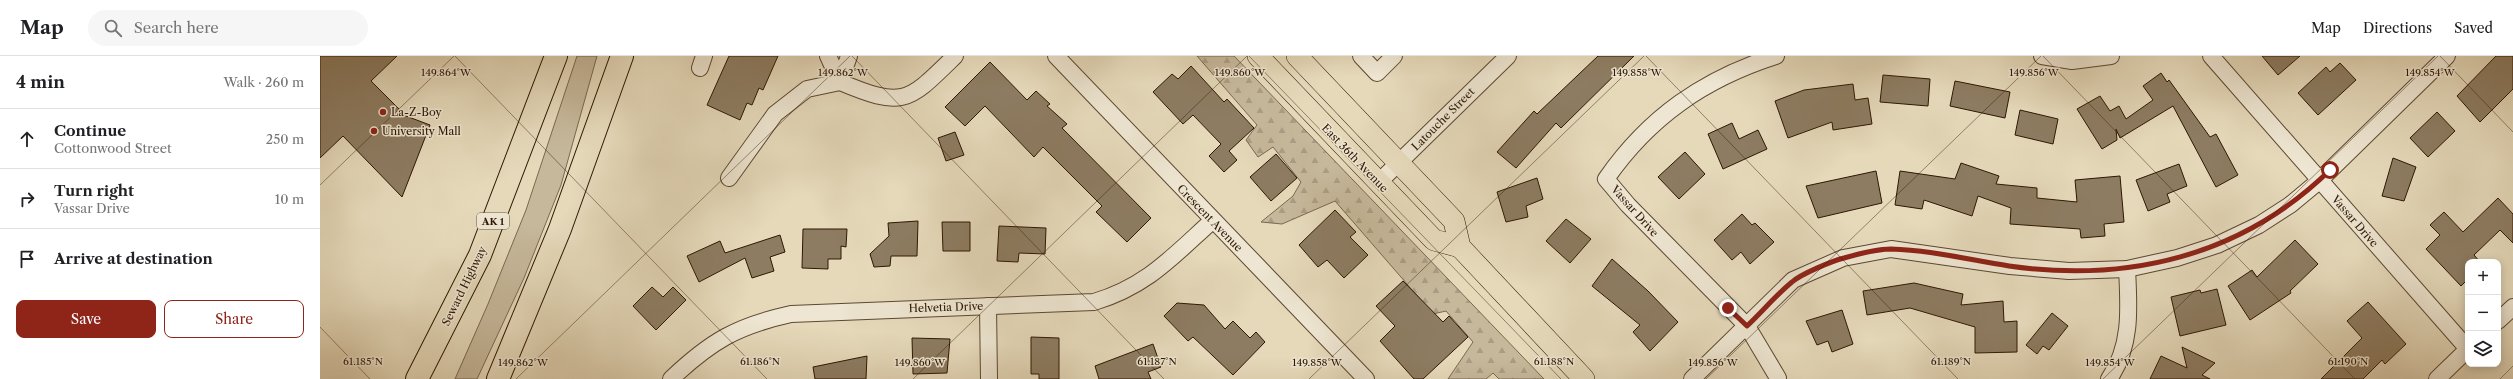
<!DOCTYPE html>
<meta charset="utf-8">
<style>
body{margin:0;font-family:"Libre Caslon Text",serif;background:#f6f6f6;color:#202124}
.controls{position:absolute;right:12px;bottom:12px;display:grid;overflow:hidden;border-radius:8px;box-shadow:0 2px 10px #0003}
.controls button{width:36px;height:36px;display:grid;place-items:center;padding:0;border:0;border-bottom:1px solid #e0e0e0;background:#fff;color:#202124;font:20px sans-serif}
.stop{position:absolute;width:12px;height:12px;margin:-9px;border:3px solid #8f2418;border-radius:50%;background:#fff}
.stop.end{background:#8f2418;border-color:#fff;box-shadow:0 1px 4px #0008}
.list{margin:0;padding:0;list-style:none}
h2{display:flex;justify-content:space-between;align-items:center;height:52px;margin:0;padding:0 16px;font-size:17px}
h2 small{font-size:13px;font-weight:400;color:#757577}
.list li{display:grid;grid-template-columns:26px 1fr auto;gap:12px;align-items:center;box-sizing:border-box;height:60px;padding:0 16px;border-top:1px solid #e0e0e0}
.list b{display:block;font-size:15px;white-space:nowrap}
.list p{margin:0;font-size:13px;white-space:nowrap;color:#757577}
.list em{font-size:13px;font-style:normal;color:#757577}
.actions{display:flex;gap:8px;padding:12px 16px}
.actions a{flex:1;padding:9px 0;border:1px solid #8f2418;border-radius:8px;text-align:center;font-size:14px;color:#8f2418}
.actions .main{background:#8f2418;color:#fff}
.icon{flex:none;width:22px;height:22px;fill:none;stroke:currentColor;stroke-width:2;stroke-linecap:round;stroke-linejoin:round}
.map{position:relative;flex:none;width:2193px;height:323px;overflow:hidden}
header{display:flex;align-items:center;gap:24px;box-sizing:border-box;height:56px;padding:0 20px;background:#fff;border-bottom:1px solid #e0e0e0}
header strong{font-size:19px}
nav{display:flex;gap:22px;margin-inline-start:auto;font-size:14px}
.search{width:280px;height:36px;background:#f6f6f6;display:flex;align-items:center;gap:10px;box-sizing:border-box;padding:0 14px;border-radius:22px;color:#757577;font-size:15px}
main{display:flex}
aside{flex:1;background:#fff}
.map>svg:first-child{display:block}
</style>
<header>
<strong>Map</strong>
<div class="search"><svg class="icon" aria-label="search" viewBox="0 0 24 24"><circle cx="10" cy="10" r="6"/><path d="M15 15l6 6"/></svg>Search here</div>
<nav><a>Map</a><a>Directions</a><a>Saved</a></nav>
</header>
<main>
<aside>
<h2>4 min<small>Walk · 260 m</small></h2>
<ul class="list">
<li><svg class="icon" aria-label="ahead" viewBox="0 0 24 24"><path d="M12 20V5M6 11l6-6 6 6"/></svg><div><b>Continue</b><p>Cottonwood Street</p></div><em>250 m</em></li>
<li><svg class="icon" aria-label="right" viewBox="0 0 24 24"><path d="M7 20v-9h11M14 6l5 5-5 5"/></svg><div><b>Turn right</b><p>Vassar Drive</p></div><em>10 m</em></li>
<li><svg class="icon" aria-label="arrive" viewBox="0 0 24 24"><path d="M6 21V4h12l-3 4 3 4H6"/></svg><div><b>Arrive at destination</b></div></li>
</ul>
<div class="actions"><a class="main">Save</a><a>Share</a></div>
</aside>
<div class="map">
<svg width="2193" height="323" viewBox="0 0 2193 323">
<defs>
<pattern id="forest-firs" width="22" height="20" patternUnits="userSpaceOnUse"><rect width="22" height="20" fill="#c6b89b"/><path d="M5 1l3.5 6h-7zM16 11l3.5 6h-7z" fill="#aa9d84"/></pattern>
</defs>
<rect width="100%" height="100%" fill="#e5d9ba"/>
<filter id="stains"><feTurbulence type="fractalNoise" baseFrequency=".005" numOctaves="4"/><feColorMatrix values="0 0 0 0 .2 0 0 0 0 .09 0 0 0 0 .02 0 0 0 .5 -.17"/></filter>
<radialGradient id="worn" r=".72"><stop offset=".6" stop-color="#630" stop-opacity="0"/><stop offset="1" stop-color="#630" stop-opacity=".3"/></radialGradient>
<polygon fill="#c6b89b" stroke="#7a684f" points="257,0 277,0 241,129 204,222 157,323 135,323 168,248 206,154"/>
<polygon fill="url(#forest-firs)" stroke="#7a684f" points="877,0 914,0 1224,323 1179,323 1173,317 1166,323 1128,323 1153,286 1126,255 1113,258 1015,145 962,168 941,166 973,140 981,126 953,91 938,101 926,84 937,69"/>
<g fill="#8d7c62" stroke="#2e1703">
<polygon points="0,0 77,0 51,25 86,60 110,69 82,141 23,80 0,102"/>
<polygon points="409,0 458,0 443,34 439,32 432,49 427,47 420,64 387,49"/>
<polygon points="1278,0 1314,0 1241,72 1236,67 1196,112 1177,96 1214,55 1217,58"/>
<polygon points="1942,0 1980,0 1958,19"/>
<polygon points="2176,0 2193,0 2193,33 2160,66 2137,40"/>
<polygon points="670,6 707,44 716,35 730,48 727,50 747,68 742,72 831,162 807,186 776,156 782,150 723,91 714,101 665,50 645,70 625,51"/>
<polygon points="2020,7 2036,24 1998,59 1978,37 2006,11 2010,16"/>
<polygon points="871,10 904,46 907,43 934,72 909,95 917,104 904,116 889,100 901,88 873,59 863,68 833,36 852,18 858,23"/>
<polygon points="1841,17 1847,26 1849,24 1890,81 1896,78 1918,119 1896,131 1853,50 1800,82 1796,73 1797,84 1782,93 1757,53 1780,40 1790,55 1799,50 1806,63 1833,44 1823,30"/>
<polygon points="1563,19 1610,23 1608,50 1560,46"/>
<polygon points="1635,25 1690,36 1685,62 1630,50"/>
<polygon points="1533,28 1535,44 1548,42 1552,68 1513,74 1512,66 1468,82 1455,45 1484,34"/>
<polygon points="1700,54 1738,63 1733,88 1695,79"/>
<polygon points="2117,56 2135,75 2108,101 2090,82"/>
<polygon points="1412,67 1419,83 1438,74 1447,93 1403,113 1388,78"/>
<polygon points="635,76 644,99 626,105 618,82"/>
<polygon points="1365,96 1385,118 1359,143 1338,121"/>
<polygon points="956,98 977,122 951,145 930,121"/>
<polygon points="2073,102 2096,111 2084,145 2062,140"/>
<polygon points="1641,107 1679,120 1676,128 1717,132 1717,142 1757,146 1755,124 1800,120 1804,166 1784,168 1785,180 1761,182 1760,173 1690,168 1691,152 1658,140 1652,160 1604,144 1602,153 1575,149 1580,115 1635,123"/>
<polygon points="1859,108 1867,130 1847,138 1850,146 1828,155 1816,124"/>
<polygon points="1556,115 1562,147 1498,162 1486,130"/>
<polygon points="1217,122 1223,143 1206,150 1208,161 1186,166 1177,136"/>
<polygon points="2178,142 2193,158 2193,187 2180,174 2154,199 2160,206 2148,206 2148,223 2141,230 2106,193 2120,179 2110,169 2124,156 2143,176"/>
<polygon points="1015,154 1036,176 1030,181 1048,199 1024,222 1007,204 998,211 979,189"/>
<polygon points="1422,158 1432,169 1435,167 1454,186 1430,208 1421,196 1412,204 1394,184"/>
<polygon points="1246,163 1271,183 1250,207 1226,185"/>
<polygon points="598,165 597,200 571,200 570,210 554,211 550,198 569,180 568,167"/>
<polygon points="622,166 650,166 650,195 623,195"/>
<polygon points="679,170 726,172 725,198 699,197 698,206 677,205"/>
<polygon points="483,173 527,173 526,191 521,190 521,203 508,203 508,213 482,212"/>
<polygon points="460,179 465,196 450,201 454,215 432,222 425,202 379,226 367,200 400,185 405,197"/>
<polygon points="1975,184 1998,208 1970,235 1971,237 1930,264 1908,230 1932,214 1937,221"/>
<polygon points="1292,203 1328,235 1358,266 1330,295 1313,276 1320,269 1272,230"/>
<polygon points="1083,225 1123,266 1129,260 1148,281 1103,323 1094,323 1060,285 1075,270 1056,250"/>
<polygon points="1594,227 1643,238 1641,249 1683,245 1684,266 1697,265 1697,296 1655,297 1655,271 1590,252 1547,259 1543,235"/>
<polygon points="332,231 343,241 353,231 366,244 336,274 313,250"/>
<polygon points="1897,233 1906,269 1860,280 1851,241 1880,234 1881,237"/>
<polygon points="2048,246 2086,288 2065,308 2062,304 2043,323 2001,323 2042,282 2027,265"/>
<polygon points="857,247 884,249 905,273 913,265 930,282 936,276 945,286 913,319 873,281 868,285 844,260"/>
<polygon points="1522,254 1533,288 1512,296 1508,285 1497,289 1486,265"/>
<polygon points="1732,257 1748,270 1729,294 1723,290 1717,298 1706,289"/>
<polygon points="711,281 739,282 739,323 719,323 719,318 711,318"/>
<polygon points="592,282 630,283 627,317 593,318"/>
<polygon points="833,288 841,311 828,316 831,323 779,323 775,310"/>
<polygon points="1862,291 1895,307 1882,319 1890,323 1830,323 1841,300 1867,312"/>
<polygon points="547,300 546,323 495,323 493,311"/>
</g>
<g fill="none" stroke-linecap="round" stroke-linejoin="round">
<g stroke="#5c4831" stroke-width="18">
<g id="minor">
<polyline points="508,0 520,26"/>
<polyline points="736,0 1046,323"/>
<polyline points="1041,0 1057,17 1074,0"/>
<path d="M 1456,0 C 1384,23 1329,61 1286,123 L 1308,149 L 1427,270 L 1458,322"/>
<polyline points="1722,0 1752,5 1791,0"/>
<polyline points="1891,0 2148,293"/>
<polyline points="380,12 384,0"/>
<path d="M 520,26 C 584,53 588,46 635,0"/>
<polyline points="520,26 529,0"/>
<polyline points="409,122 455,58 487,33 520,26"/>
<polyline points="1059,126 1188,0"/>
<polyline points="668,250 669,323"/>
<polyline points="2178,265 2193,251"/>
<path d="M 351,323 C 391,285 417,270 471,258 L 774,246 C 827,230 852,201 892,165"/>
<polyline points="1372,323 1473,224 1523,202 1571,193 1690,210 1749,215 1807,213 1857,202 1897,189 1939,169 1970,149 1999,125 2127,0"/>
<path d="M 1789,323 C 1812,290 1809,252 1807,213"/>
<polyline points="2117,323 2148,293"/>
</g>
</g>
<g stroke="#2e1703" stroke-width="22">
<g id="major">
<polyline points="938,0 1114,184 1140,191"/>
<polyline points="977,0 1134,165 1140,191 1264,323"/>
</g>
</g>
<g stroke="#2e1703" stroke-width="24">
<g id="highway">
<polyline points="97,323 160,199 236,0"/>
<polyline points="178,323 240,173 302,0"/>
</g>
</g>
<use href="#minor" stroke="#eee6d2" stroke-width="16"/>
<use href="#major" stroke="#e5d9ba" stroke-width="21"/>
<use href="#highway" stroke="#e5d9ba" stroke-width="22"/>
</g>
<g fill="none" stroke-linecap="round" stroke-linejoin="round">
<path stroke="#8f2418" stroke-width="5" d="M 1408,252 L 1427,270 C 1442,256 1456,239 1472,226 C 1481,218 1512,205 1524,202 C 1538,198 1557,193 1571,193 C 1610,194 1650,204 1689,210 C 1808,227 1922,200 2010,114"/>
</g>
<path fill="none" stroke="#2e1703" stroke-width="1" stroke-opacity="0.45" d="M 135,0 L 447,323M 532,0 L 844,323M 929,0 L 1241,323M 1326,0 L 1638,323M 1723,0 L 2035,323M 2120,0 L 2193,76M 0,129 L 134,0M 0,271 L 50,323M 196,323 L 530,0M 593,323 L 927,0M 989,323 L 1324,0M 1386,323 L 1721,0M 1783,323 L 2118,0M 2180,323 L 2193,310"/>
<g fill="#8f2418" stroke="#eee6d2" stroke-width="1.5">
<circle cx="63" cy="56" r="4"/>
<circle cx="54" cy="75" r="4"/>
</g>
<g text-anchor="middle" stroke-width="3" stroke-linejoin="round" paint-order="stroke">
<rect fill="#eee6d2" stroke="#685541" stroke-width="1" x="157" y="157" width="32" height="16" rx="3"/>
<g font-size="10" font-weight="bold" fill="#2e1703">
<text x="173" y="169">AK 1</text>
</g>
<g font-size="11" fill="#2e1703" stroke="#eee6d2" text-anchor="start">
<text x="71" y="60">La-Z-Boy</text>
<text x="62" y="79">University Mall</text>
</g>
<g font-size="11" fill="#2e1703" stroke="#eee6d2">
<text transform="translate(1123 63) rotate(-45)" y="4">Latouche Street</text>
<text transform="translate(1035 102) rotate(46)" y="4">East 36th Avenue</text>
<text transform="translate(1315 155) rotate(48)" y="4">Vassar Drive</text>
<text transform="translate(890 162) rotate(46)" y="4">Crescent Avenue</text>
<text transform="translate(2035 165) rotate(49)" y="4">Vassar Drive</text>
<text transform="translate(144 230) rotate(-64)" y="4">Seward Highway</text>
<text transform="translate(626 251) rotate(-2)" y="4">Helvetia Drive</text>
</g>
</g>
<g font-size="10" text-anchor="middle" fill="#2e1703" stroke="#eee6d2" stroke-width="3" stroke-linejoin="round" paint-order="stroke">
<text x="126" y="20">149.864°W</text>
<text x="523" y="20">149.862°W</text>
<text x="920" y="20">149.860°W</text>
<text x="1317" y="20">149.858°W</text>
<text x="1714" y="20">149.856°W</text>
<text x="2110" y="20">149.854°W</text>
<text x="43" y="309">61.185°N</text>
<text x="440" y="309">61.186°N</text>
<text x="837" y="309">61.187°N</text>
<text x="1234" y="309">61.188°N</text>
<text x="1631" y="309">61.189°N</text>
<text x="2028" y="309">61.190°N</text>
<text x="203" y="310">149.862°W</text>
<text x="600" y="310">149.860°W</text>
<text x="997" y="310">149.858°W</text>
<text x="1393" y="310">149.856°W</text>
<text x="1790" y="310">149.854°W</text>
</g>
<rect width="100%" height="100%" filter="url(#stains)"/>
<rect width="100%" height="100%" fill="url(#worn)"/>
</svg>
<div class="controls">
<button>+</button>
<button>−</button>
<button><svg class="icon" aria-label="layers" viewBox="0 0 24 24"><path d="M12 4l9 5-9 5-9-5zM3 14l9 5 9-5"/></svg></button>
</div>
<div class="stop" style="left:2010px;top:114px"></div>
<div class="stop end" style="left:1408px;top:252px"></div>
</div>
</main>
